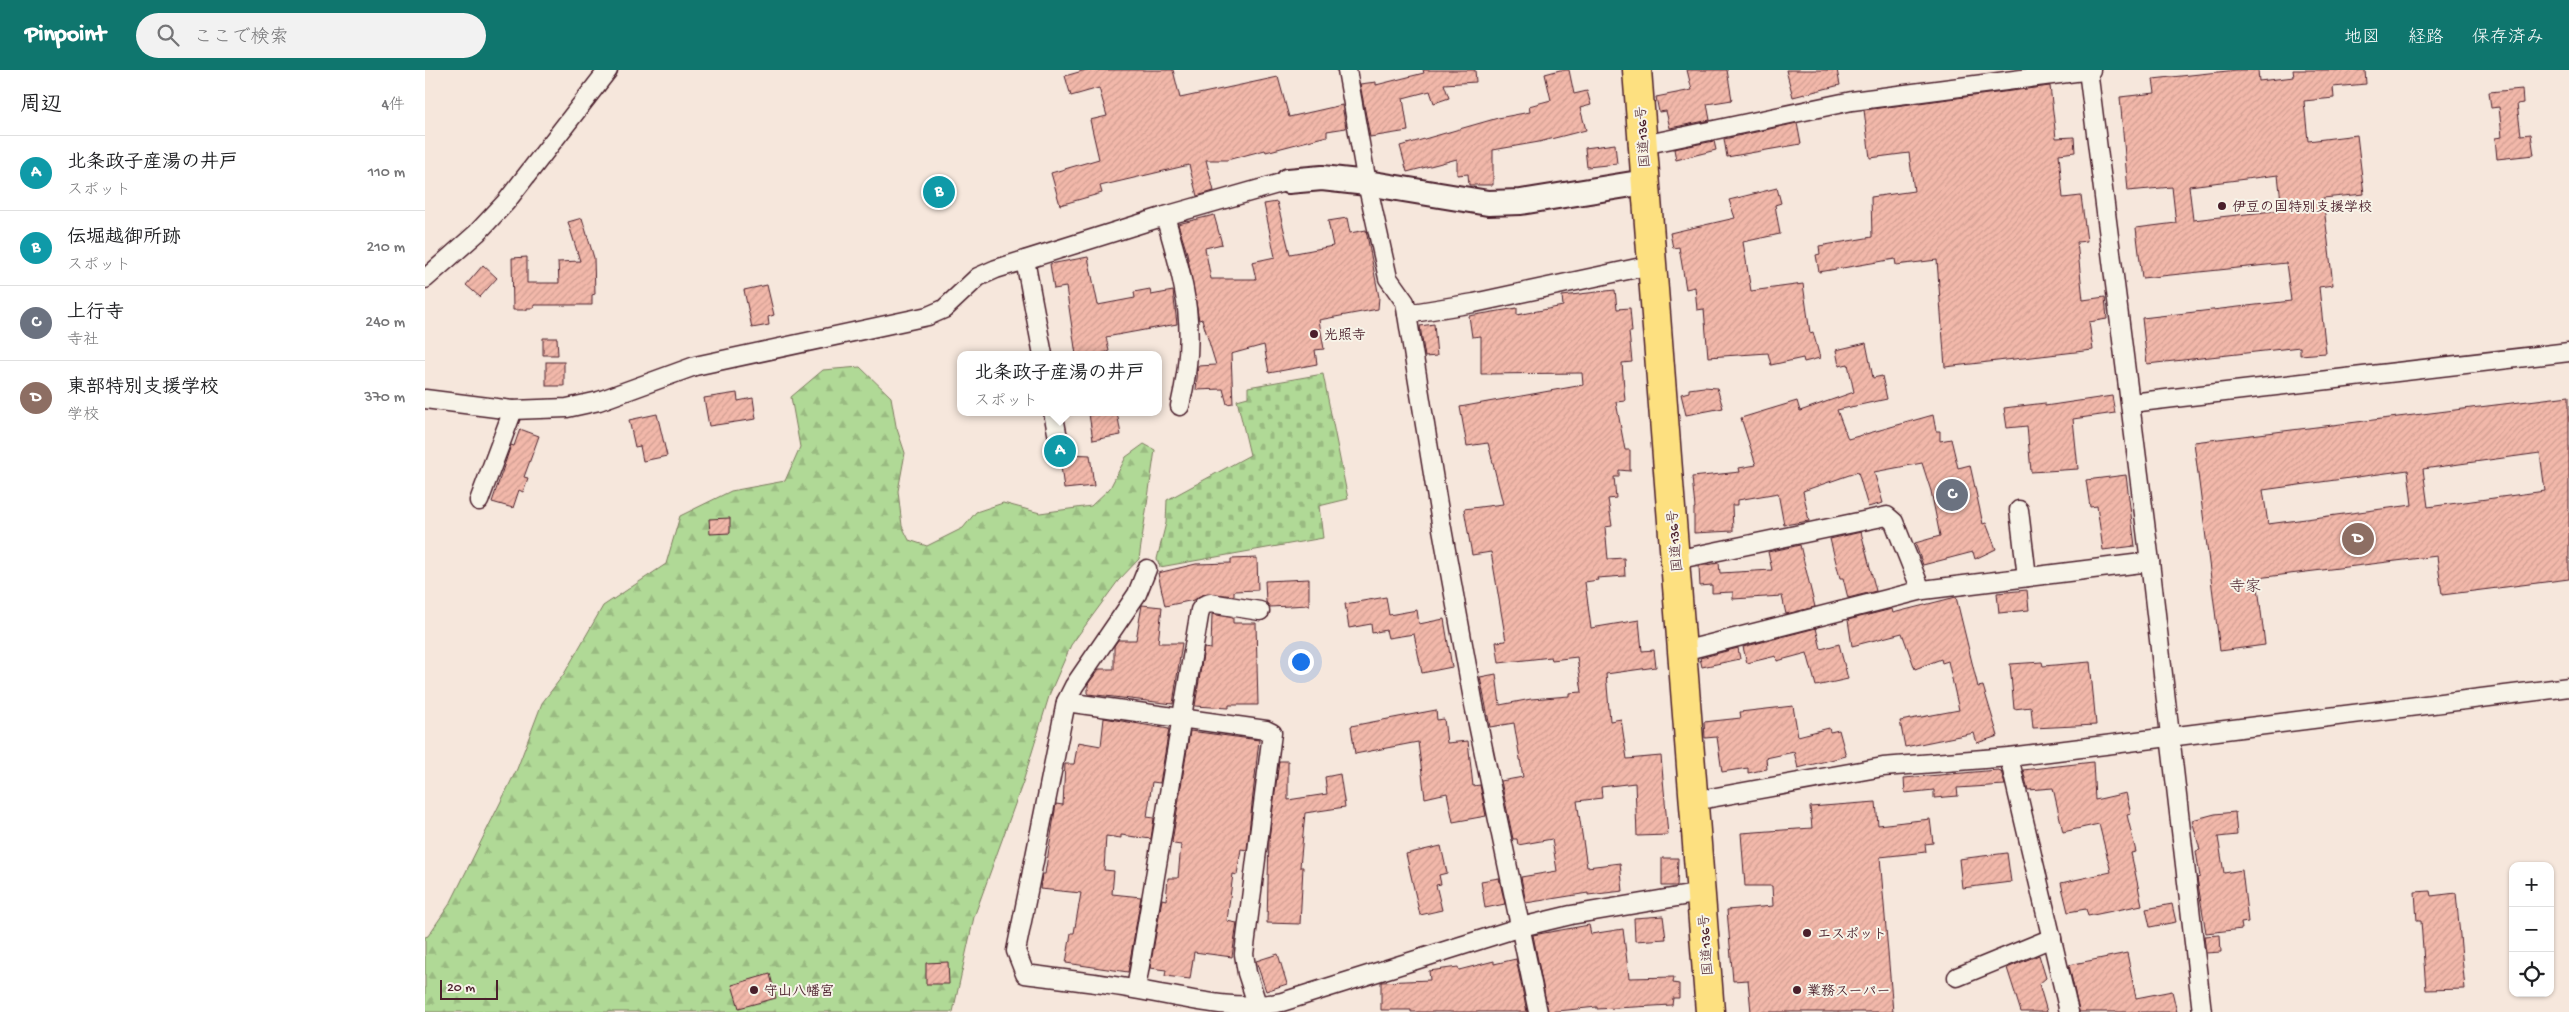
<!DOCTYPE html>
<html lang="ja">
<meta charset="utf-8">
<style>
body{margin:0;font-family:"Gochi Hand","Klee One",sans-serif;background:#f2f2f2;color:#202124}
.controls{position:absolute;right:15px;bottom:15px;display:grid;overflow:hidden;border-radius:10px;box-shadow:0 1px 4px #0004}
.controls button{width:45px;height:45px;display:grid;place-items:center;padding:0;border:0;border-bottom:1px solid #e0e0e0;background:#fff;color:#202124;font:25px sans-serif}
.scale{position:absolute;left:15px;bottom:12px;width:58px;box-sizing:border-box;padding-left:5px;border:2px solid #4a1f2b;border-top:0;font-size:14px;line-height:18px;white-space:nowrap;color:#4a1f2b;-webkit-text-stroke:4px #f7f3e8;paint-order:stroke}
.you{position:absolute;left:875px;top:591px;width:18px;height:18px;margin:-12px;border:4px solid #fff;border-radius:50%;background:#1a73e8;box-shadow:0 0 0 8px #1a73e833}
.badge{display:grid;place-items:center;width:32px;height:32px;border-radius:50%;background:#0f766e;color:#fff;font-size:16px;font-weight:700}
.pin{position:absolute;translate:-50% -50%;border:2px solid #fff;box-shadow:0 1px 5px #0006}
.popup{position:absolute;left:532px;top:281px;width:205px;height:65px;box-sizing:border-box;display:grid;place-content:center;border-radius:10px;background:#fff;filter:drop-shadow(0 1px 4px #0005);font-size:16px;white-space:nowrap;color:#757577}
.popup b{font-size:19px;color:#202124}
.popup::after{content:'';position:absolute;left:50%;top:100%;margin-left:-10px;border:10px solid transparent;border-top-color:#fff}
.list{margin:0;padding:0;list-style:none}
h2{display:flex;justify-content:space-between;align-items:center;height:65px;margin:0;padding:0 20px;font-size:21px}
h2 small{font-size:16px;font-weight:400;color:#757577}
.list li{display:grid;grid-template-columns:32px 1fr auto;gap:15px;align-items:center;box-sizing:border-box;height:75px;padding:0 20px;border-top:1px solid #e0e0e0}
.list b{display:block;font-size:19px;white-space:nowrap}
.list p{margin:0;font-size:16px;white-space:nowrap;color:#757577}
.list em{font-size:16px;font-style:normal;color:#757577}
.icon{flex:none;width:28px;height:28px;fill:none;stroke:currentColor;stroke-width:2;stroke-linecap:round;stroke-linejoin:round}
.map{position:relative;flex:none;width:2144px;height:942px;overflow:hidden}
header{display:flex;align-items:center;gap:30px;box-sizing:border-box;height:70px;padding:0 25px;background:#0f766e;color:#fff}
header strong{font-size:24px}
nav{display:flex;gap:28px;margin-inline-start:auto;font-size:18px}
.search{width:350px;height:45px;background:#f2f2f2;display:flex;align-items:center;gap:12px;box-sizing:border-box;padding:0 18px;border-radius:28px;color:#757577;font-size:19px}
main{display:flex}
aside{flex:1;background:#fff}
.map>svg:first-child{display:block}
</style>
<header>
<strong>Pinpoint</strong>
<div class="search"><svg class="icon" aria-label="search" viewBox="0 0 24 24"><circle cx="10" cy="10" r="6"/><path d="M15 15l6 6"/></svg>ここで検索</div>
<nav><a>地図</a><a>経路</a><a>保存済み</a></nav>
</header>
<main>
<aside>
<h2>周辺<small>4件</small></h2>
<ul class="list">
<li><span class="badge" style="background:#0f9aa8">A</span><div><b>北条政子産湯の井戸</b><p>スポット</p></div><em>110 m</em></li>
<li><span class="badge" style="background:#0f9aa8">B</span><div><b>伝堀越御所跡</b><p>スポット</p></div><em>210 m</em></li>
<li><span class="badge" style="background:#6b7280">C</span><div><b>上行寺</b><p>寺社</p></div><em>240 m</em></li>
<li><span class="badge" style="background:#8d6e63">D</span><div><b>東部特別支援学校</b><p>学校</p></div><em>370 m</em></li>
</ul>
</aside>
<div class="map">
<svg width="2144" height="942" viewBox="0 0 2144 942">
<defs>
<pattern id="forest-firs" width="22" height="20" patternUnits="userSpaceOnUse" patternTransform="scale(1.25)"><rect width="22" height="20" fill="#b0d996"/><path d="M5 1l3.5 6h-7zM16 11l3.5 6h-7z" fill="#99ba81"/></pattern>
<pattern id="cemetery-stones" width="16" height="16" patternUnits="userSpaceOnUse" patternTransform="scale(1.25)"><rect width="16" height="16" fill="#b0d996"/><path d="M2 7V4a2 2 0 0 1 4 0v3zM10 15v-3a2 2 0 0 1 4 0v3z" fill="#99ba81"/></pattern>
<pattern id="building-hatch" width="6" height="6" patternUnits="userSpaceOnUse" patternTransform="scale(1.25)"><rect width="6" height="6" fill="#f2b8aa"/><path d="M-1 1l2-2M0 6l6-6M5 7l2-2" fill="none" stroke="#d19e92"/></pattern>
</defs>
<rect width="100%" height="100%" fill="#f6e7dc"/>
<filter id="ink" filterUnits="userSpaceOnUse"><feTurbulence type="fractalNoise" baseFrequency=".02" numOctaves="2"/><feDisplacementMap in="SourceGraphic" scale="10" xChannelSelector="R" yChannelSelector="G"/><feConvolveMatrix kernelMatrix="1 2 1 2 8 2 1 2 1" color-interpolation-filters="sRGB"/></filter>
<g filter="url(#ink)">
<polygon fill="url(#forest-firs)" stroke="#7d7c60" points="435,297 466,327 471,356 480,383 473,421 477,456 484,470 502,476 538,458 551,442 578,433 615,443 666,436 685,418 701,387 719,374 730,380 714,489 693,511 646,575 625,623 598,712 549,847 528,942 0,942 0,867 3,866 26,832 92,699 117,633 139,604 178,536 241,494 255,446 306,421 360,411 375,377 366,327 398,300"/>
<polygon fill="url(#cemetery-stones)" stroke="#7d7c60" points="898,304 923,429 894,436 898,468 735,497 732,489 741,453 742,430 825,385 812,330 823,327 823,317"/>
<g fill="url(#building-hatch)" stroke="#4a1f2b" fill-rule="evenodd">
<polygon points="661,0 748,0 755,28 853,7 864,47 917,35 921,58 902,61 902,66 841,82 840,80 802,90 781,90 789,121 772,126 764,95 675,116 677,123 635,135 626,103 674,89 665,50 682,46 674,18 646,26 640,6"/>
<polygon points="998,0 1050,0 1051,12 1019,14 1024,28 1009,33 1005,21 978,28 983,61 945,67 935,14 951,12 951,15 999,3"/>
<polygon points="1135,0 1144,0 1149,24 1162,21 1166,35 1155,38 1161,60 1114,72 1068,80 1068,115 1044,115 1043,104 1032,105 1032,89 982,102 975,76 1073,48 1105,42 1104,36 1126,30 1120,4"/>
<polygon points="1262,0 1302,0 1307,30 1282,34 1285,50 1245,58 1241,41 1234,42 1231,27 1267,20"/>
<polygon points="1361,0 1412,0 1415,15 1368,27"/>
<path d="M 1812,0 L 1833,0 L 1834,11 L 1869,7 L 1868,0 L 1940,0 L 1941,14 L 1908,17 L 1909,28 L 1879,31 L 1883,71 L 1932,65 L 1939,124 L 1898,128 L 1908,215 L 1894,217 L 1901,283 L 1875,285 L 1875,277 L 1722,294 L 1717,248 L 1866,231 L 1861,193 L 1717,208 L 1711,158 L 1751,153 L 1747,117 L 1703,121 L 1695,27 L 1730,23 L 1728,9 ZM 1853,105 L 1857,140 L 1768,150 L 1764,116 Z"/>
<polygon points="1625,16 1631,68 1649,67 1650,82 1634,84 1638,128 1656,126 1662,171 1652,172 1658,230 1680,227 1682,249 1664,252 1668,280 1520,297 1512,190 1471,195 1470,189 1394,202 1391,185 1395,184 1394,176 1447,167 1446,127 1489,121 1484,83 1445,88 1439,40"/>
<polygon points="2097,19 2098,33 2092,34 2096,65 2106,64 2109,85 2072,89 2070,68 2077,67 2074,37 2066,38 2064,22"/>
<polygon points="1372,53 1376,74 1302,87 1299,69"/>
<polygon points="1289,71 1291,80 1251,90 1249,79"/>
<polygon points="1190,74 1192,94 1162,97 1160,78"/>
<polygon points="1352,118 1356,133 1350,135 1355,164 1318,172 1326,221 1378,214 1385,263 1388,262 1395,288 1379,292 1378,288 1346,295 1343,283 1283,287 1279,239 1272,240 1270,217 1261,219 1254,177 1248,178 1245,163 1310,148 1304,130"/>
<polygon points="852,132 865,184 908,176 903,151 922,148 925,163 941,160 954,227 953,239 894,250 899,279 890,280 892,294 844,303 839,275 806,284 808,333 802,334 798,319 771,320 773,296 791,295 777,249 774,250 762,183 753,154 789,145 797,174 780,178 786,209 831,209 827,192 850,187 839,134"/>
<polygon points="157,148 169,188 170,224 167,225 167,235 109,235 109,238 102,238 102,240 88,240 87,188 102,187 102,213 134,213 133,192 155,191 143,152"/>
<polygon points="663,187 673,235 710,228 709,222 725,219 726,225 748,221 752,254 681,267 684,281 674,285 651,285 641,217 629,219 625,194"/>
<polygon points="58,195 72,208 55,227 41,215"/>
<polygon points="342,215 349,245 343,247 344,255 327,258 319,220"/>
<polygon points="1190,220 1192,239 1205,238 1207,262 1204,262 1207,292 1197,293 1200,331 1191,332 1200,380 1205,380 1205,401 1194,400 1194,407 1189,407 1191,428 1183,429 1187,456 1180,457 1183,489 1199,488 1200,506 1172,508 1173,510 1160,512 1166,558 1214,550 1217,581 1229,580 1231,597 1181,604 1185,651 1196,649 1202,689 1236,686 1243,765 1212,766 1210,713 1176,717 1177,728 1152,731 1162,797 1195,793 1198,821 1163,825 1163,823 1101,833 1096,807 1132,801 1127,769 1093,775 1092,769 1088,769 1076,711 1098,707 1089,653 1065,657 1055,607 1071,604 1075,635 1106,629 1144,626 1144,623 1157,622 1152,587 1127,590 1126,587 1074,593 1071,572 1081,571 1066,482 1047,485 1039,439 1078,434 1063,373 1042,376 1035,337 1158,315 1157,303 1056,304 1056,266 1047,267 1044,246 1092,238 1092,245 1138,236 1137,226"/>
<polygon points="1009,254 1012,286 1000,287 995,256"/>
<polygon points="118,268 132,268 133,285 118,285"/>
<polygon points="1441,273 1448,308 1457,306 1462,329 1412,340 1423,369 1508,345 1511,361 1515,361 1515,371 1526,369 1533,398 1545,395 1558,454 1561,453 1571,479 1550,489 1548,482 1498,495 1490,473 1515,466 1506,421 1497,393 1449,402 1458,433 1443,437 1433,402 1378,421 1384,451 1359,455 1353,423 1313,430 1313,435 1307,435 1308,461 1269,463 1269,438 1270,438 1267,407 1315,402 1314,398 1331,395 1316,348 1372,331 1375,341 1429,322 1423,294 1414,296 1411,280"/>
<rect x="121" y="292" width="18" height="24"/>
<polygon points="1279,317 1292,318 1298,338 1261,345 1256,324 1264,322 1264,319"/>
<polygon points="312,323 313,331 328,328 331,349 284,356 279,328"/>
<polygon points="1687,326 1690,343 1648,349 1653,399 1606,402 1602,356 1582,358 1579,338 1620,333 1620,336"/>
<path d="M 2144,326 L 2144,509 L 2017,525 L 2012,486 L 1832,508 L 1840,575 L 1795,581 L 1769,372 ZM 2115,383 L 2120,421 L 2003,437 L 1998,399 ZM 1983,400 L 1987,435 L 1843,454 L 1838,420 Z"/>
<polygon points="675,342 692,342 696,365 668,370 664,344"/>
<polygon points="232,344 242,386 218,391 215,376 210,377 204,350"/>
<polygon points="95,359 114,366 99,407 103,408 98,422 94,420 88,438 67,432 86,375 89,376"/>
<polygon points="643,384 665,385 669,416 639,419 635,388"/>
<polygon points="1701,405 1710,476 1678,480 1672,436 1665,437 1661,410"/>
<polygon points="305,448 305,463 285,464 284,449"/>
<polygon points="1436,462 1451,521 1423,528 1418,508 1415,508 1405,469"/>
<polygon points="1375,475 1390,537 1361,544 1357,526 1308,529 1308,522 1287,523 1287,515 1275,516 1274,496 1294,493 1295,503 1347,500 1343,482"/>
<polygon points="832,488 833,520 809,521 809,526 782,523 769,530 740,536 733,503 771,494 806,493 806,489"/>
<polygon points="884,509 884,535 845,537 841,532 840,511"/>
<polygon points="1602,520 1604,540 1574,543 1572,523"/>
<polygon points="961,527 964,545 992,540 994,554 1019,549 1027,597 997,603 989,564 963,568 961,560 947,563 946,554 924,558 920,534"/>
<polygon points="1531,527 1553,617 1558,616 1573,666 1552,673 1549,663 1480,677 1475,651 1534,640 1523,591 1517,593 1516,589 1490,599 1477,563 1427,576 1423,550 1467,539 1468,543"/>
<polygon points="717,535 737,537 733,573 757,573 748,634 663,624 663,614 674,599 689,599 689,576 693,570 711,570"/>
<polygon points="787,544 808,548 808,553 831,553 833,635 804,635 804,638 770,636 779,578 786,579"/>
<polygon points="1391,558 1396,579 1414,574 1423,609 1391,616 1382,583 1352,591 1351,586 1322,593 1318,577"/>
<polygon points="1313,578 1315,589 1277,597 1275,588"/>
<polygon points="1617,592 1618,596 1665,592 1671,655 1608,658 1606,637 1589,639 1585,594"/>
<polygon points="1368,636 1373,666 1404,658 1405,662 1414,660 1421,686 1373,698 1369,682 1341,688 1342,699 1323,703 1323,698 1297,702 1292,667 1280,668 1279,652 1316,648 1315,642"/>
<polygon points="1011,640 1012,650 1019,649 1022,673 1043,671 1048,716 1055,715 1061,746 1028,752 1022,723 1000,728 993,672 930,684 926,656"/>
<polygon points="679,648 744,659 735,713 727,712 722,747 729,748 726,769 696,765 696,768 681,766 679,800 689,801 687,824 716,827 703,902 641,893 646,863 649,863 656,823 615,819 617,804 620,804 631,734 638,735 640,694 649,694 653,672 676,676"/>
<polygon points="765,661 834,670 822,780 816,779 812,805 808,804 802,851 812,853 807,887 769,882 765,909 740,906 741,900 725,898 737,829 741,830 743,808 753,808 756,775 749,774 747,772"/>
<polygon points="854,691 863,691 863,730 902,724 900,707 915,704 920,737 880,743 875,797 878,797 875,854 842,853 844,769"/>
<polygon points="1668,692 1670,730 1701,723 1706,744 1702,745 1711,782 1706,783 1717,835 1663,846 1661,839 1643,842 1636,813 1686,802 1674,754 1638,762 1628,718 1603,720 1598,700"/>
<polygon points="1573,700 1576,701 1580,715 1532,718 1533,726 1509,728 1509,720 1480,723 1479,708"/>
<polygon points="1451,732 1453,755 1505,749 1508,773 1500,774 1501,782 1455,787 1468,942 1326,942 1323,910 1308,911 1302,840 1348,836 1347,816 1320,816 1316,763 1387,758 1385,737"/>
<polygon points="1810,742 1812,765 1793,767 1799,803 1817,800 1823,852 1816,853 1817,859 1781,863 1772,808 1775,807 1771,781 1775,780 1767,750 1790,744"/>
<polygon points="1016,776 1022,803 1014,805 1016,814 1011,815 1017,840 995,845 981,784"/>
<polygon points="1582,783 1586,812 1537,818 1534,789"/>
<polygon points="1237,788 1253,788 1252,816 1237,816"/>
<polygon points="1074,808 1080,834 1060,838 1056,811"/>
<polygon points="2005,821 2006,826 2031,823 2040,919 2001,920 1996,851 1992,851 1990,822"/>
<polygon points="1747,834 1751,852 1725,857 1721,839"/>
<polygon points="1238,846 1241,869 1210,871 1209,848"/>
<polygon points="1164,855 1166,864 1198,859 1204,908 1249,907 1248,913 1254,914 1254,928 1248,928 1247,935 1172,939 1172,937 1123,942 1108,865"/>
<polygon points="1795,865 1796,882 1781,883 1779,866"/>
<polygon points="1702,883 1711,928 1747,921 1752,942 1654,942 1644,895"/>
<polygon points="853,884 862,914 841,921 831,891"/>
<polygon points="1614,885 1621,908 1614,914 1622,942 1596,942 1582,898"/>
<polygon points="1091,889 1102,942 986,942 986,940 956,940 956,912 1005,910 1004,901 1033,897 1034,900 1069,891 1069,894"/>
<polygon points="523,892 524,914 501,914 501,893"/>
<polygon points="345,904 351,928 314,938 307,915"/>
</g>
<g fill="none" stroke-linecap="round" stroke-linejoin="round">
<g stroke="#4a1f2b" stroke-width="21">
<g id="street">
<polyline points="922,0 942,113 963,208 980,232 1016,453 1049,635 1113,942"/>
<polyline points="1663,0 1725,492 1777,942"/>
<polyline points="1218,75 1427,31 1666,0"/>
<path d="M 740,146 C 761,219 773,260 755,336"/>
<polyline points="600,190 618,285"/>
<polyline points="0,209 52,163 81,132 183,0"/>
<polyline points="982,244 1049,233 1226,195"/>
<polyline points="0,329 87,340 142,338 174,331 270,296 503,246 519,239 553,207 571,199 740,146 863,111"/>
<polyline points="1706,333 2144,282"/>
<polyline points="628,342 635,378"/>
<polyline points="54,431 88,340"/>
<polyline points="1594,440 1602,507"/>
<polyline points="1250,490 1462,446 1469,452 1496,520"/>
<path d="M 722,499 L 712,524 L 649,616 L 641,632 L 591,881 L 600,904 C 638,909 676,913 714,920 C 762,928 809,942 857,932 L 1096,857 L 1146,845 L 1276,823"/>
<polyline points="1258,581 1498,520 1725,492"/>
<polyline points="641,632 841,660 847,663 819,884 822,903 833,937"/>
<polyline points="1584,687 1644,942"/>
<polyline points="1269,731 1458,697 1584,687 2144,617"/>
<polyline points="1532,907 1627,868"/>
<polyline points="711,919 775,540 779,535 785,533 835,541"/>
</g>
</g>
<g stroke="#4a1f2b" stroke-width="28">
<polyline id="secondary" points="863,111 897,108 942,113 1063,133 1096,132 1220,112"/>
</g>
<g stroke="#4a1f2b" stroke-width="31">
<polyline id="highway" points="1212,0 1285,942"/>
</g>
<use href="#street" stroke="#f7f3e8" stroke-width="18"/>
<use href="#secondary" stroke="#f7f3e8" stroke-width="24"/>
<use href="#highway" stroke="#fde080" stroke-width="28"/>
</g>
</g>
<g fill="#4a1f2b" stroke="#f7f3e8" stroke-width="2">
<circle cx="1797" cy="136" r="5"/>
<circle cx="889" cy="264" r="5"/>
<circle cx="1382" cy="863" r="5"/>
<circle cx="329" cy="920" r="5"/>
<circle cx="1372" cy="920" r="5"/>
</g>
<g text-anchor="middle" stroke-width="4" stroke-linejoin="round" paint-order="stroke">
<g font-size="14" fill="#4a1f2b" stroke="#f7f3e8">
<text transform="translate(1217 67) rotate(-94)" y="5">国道136号</text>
<text transform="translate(1249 471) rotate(-95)" y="5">国道136号</text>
<text transform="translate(1280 875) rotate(-94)" y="5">国道136号</text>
</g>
<g font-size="14" font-weight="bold" fill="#4a1f2b" stroke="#f7f3e8" text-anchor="start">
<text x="1807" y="141">伊豆の国特別支援学校</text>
<text x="899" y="269">光照寺</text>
<text x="1392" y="868">エスポット</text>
<text x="339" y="925">守山八幡宮</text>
<text x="1382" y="925">業務スーパー</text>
</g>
<g font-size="16" fill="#4a1f2b" stroke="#f7f3e8">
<text x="1820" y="521">寺家</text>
</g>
</g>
</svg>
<div class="controls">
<button>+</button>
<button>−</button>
<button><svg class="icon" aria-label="locate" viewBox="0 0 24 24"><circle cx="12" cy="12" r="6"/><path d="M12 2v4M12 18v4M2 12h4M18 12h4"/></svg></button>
</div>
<div class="scale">20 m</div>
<div class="you"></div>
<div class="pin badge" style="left:635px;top:381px;background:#0f9aa8">A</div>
<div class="popup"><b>北条政子産湯の井戸</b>スポット</div>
<div class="pin badge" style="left:514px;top:122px;background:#0f9aa8">B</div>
<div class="pin badge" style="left:1527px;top:425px;background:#6b7280">C</div>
<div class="pin badge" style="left:1933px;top:469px;background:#8d6e63">D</div>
</div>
</main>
